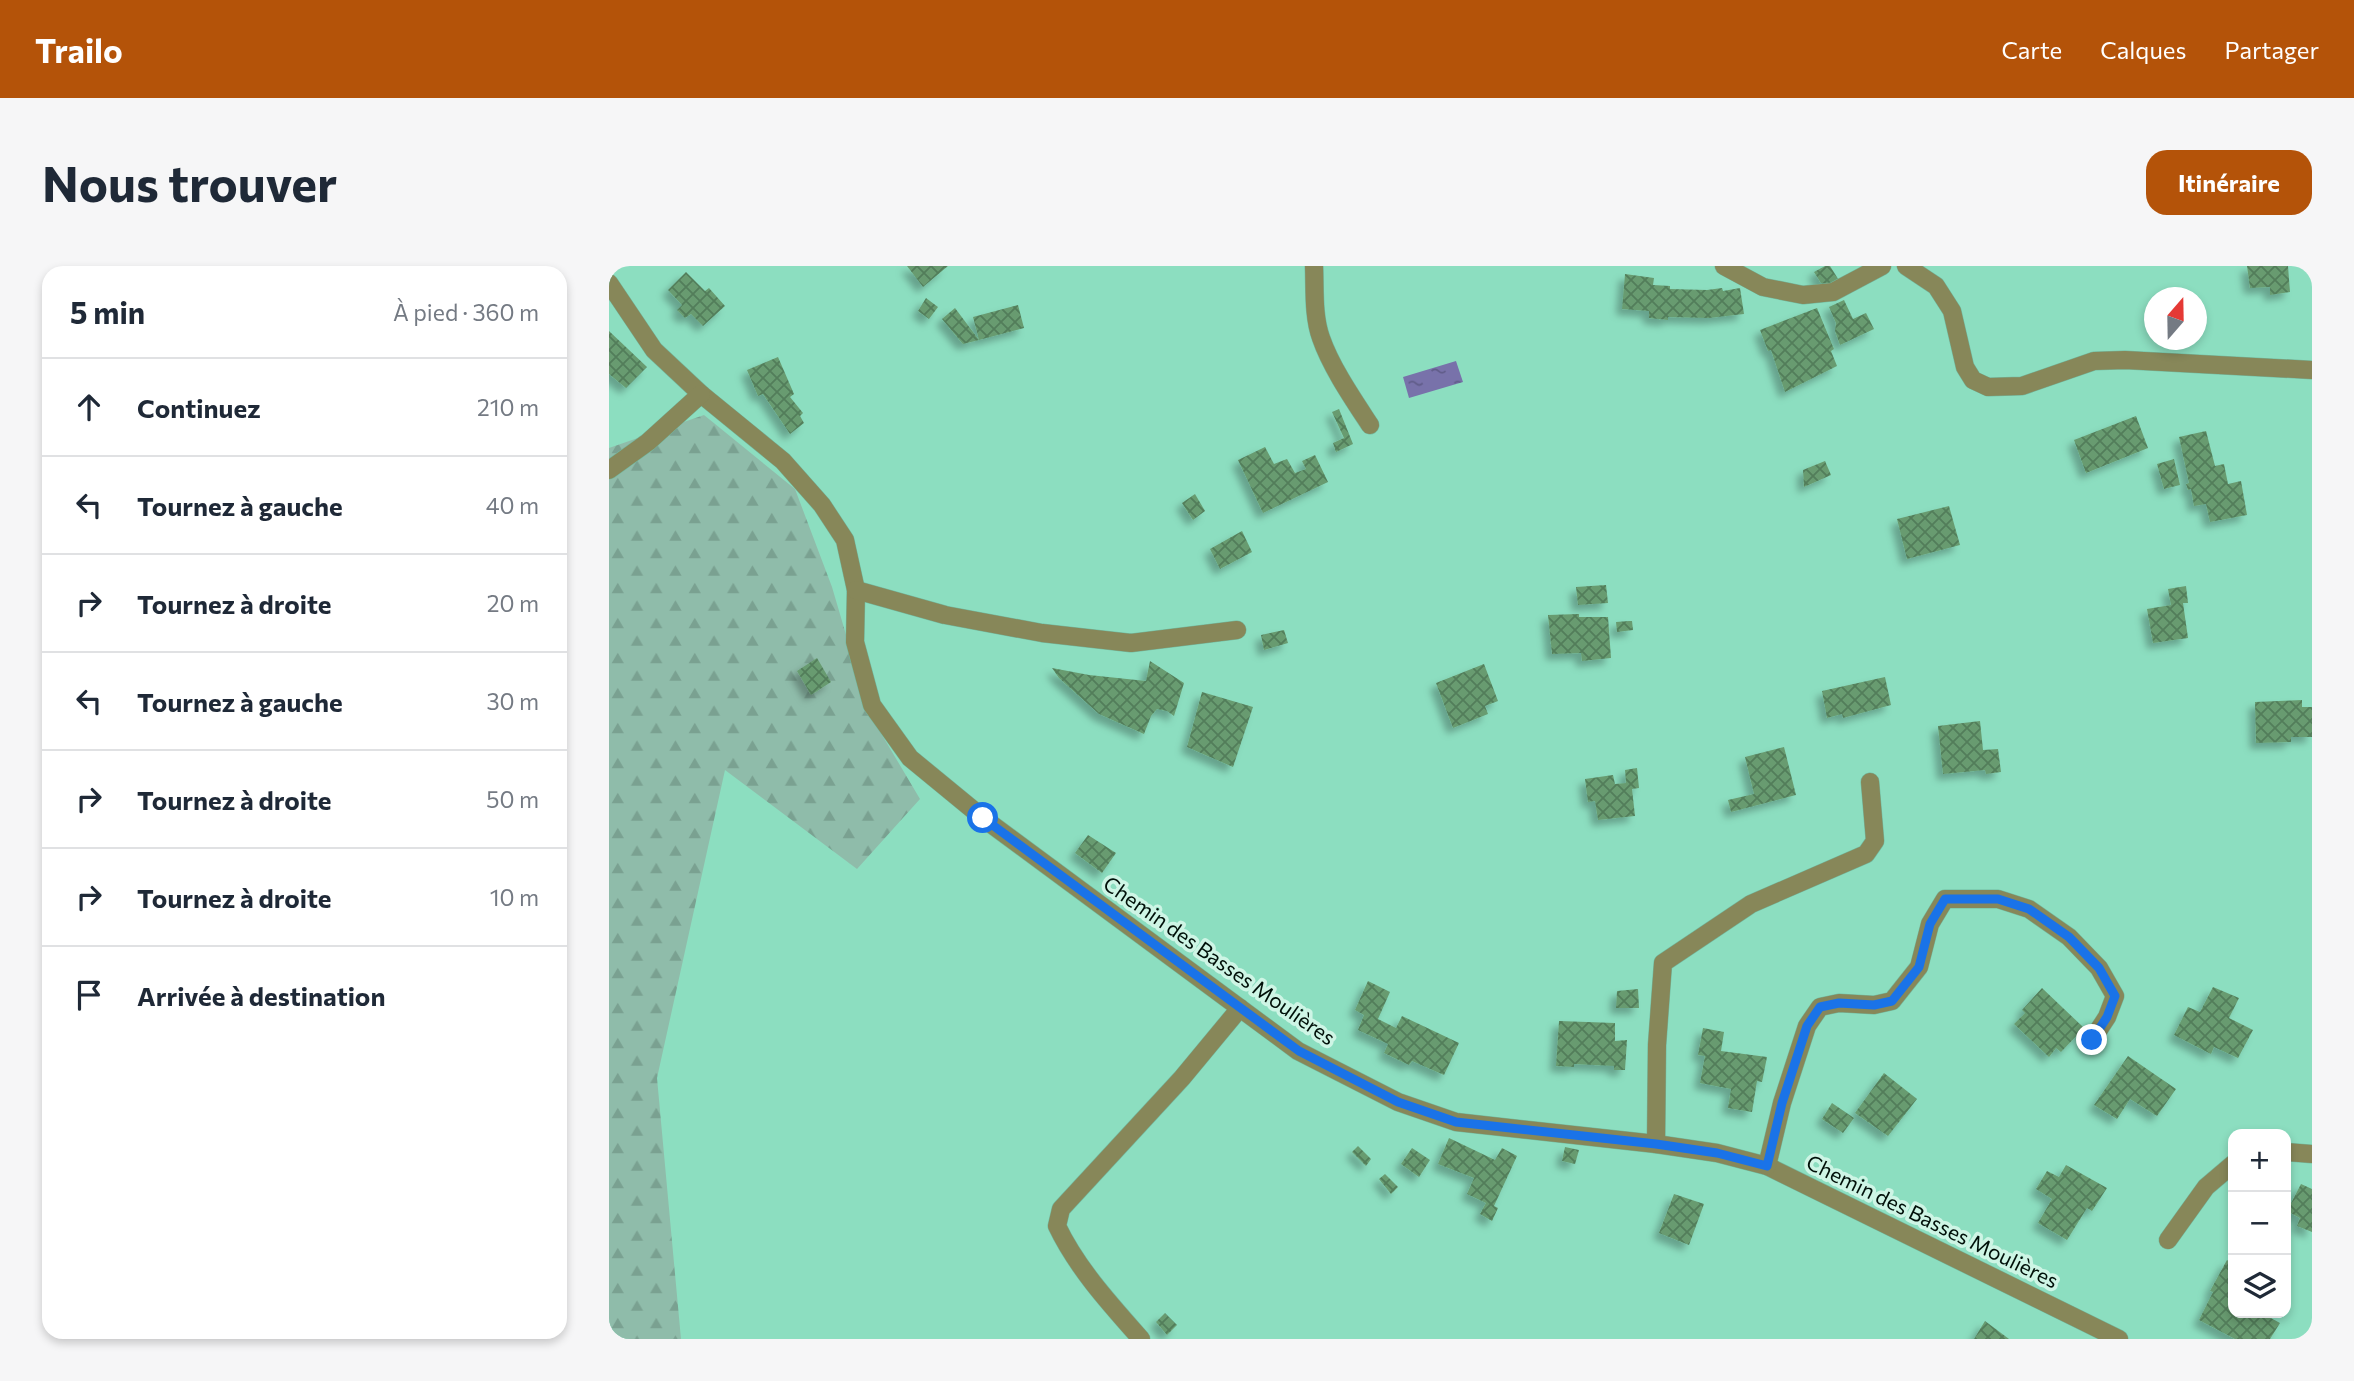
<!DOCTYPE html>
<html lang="fr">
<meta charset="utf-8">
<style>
body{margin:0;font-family:Commissioner,sans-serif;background:#f6f6f7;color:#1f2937}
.controls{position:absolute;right:21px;bottom:21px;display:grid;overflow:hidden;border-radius:14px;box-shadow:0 4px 10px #0003}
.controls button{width:63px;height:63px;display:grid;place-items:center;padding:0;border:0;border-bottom:2px solid #e0e1e3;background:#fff;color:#1f2937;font:35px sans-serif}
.compass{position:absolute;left:1535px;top:21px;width:63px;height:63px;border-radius:50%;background:#fff;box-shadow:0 4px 10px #0003;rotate:20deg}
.stop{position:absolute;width:21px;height:21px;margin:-16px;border:5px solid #1a73e8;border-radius:50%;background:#fff}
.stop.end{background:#1a73e8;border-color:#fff;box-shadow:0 2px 7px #0008}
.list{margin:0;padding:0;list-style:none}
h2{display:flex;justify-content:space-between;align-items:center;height:91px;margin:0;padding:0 28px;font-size:30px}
h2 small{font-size:23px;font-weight:400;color:#747a83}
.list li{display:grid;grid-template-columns:46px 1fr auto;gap:21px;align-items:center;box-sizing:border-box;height:98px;padding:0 28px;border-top:2px solid #e0e1e3}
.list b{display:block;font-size:26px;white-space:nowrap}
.list em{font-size:23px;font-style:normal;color:#747a83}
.icon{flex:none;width:38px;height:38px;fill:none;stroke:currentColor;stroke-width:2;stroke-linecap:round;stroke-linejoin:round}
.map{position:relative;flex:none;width:1703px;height:1073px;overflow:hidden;border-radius:21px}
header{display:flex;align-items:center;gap:42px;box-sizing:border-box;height:98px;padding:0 35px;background:#b45309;color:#fff}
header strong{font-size:33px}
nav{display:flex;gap:38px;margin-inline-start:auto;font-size:24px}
.intro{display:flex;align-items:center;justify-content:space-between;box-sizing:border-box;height:168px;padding:0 42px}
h1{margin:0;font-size:49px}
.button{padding:18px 32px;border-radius:21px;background:#b45309;color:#fff;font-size:24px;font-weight:700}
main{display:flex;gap:42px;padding:0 42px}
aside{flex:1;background:#fff;border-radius:21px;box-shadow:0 4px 10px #0003}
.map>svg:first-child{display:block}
</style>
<header>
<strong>Trailo</strong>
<nav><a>Carte</a><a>Calques</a><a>Partager</a></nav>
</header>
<div class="intro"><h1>Nous trouver</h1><a class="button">Itinéraire</a></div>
<main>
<aside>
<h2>5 min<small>À pied · 360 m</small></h2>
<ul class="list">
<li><svg class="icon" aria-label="ahead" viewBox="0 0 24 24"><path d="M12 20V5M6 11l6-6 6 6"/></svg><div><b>Continuez</b></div><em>210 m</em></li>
<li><svg class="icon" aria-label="left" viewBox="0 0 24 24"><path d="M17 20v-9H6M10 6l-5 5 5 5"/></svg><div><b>Tournez à gauche</b></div><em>40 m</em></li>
<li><svg class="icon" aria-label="right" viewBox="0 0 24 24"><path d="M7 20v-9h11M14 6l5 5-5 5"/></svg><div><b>Tournez à droite</b></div><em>20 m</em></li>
<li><svg class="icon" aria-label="left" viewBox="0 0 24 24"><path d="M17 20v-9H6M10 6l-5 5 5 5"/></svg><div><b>Tournez à gauche</b></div><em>30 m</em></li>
<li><svg class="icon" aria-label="right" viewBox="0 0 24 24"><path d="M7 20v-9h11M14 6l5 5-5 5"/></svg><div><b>Tournez à droite</b></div><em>50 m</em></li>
<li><svg class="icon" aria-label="right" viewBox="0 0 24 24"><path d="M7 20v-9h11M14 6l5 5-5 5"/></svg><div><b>Tournez à droite</b></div><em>10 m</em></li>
<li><svg class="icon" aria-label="arrive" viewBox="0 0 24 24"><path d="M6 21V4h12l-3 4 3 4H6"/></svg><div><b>Arrivée à destination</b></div></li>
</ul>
</aside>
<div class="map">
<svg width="1703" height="1073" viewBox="0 0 1703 1073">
<defs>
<pattern id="forest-firs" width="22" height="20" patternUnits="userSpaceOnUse" patternTransform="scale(1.75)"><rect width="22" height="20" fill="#8fbcaa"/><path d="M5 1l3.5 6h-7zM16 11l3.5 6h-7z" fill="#7aa191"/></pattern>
<pattern id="water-ripples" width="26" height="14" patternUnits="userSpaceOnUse" patternTransform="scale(1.75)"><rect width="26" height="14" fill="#7872aa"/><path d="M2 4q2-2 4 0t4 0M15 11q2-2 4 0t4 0" fill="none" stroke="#605c89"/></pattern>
<pattern id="building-cross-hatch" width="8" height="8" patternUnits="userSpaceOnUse" patternTransform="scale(1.75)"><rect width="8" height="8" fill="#679b70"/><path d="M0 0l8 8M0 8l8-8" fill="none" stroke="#527d5a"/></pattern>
<filter id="shadow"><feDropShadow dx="-6" dy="6" stdDeviation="3.5" flood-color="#0004"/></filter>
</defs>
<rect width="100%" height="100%" fill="#8cdec0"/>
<polygon fill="url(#forest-firs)" points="95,149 186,223 223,321 260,447 311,533 248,603 116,504 48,812 72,1073 0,1073 0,182"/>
<polygon fill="url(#water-ripples)" points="847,95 854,116 800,132 794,111"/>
<g fill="url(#building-cross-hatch)" filter="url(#shadow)">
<polygon points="298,0 339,0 314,21"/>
<polygon points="1216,0 1221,0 1231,16 1217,25 1205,6"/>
<polygon points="1638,0 1679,0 1681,26 1661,29 1661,21 1641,22"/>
<polygon points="77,6 96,25 100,22 116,40 94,60 82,48 76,52 68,44 73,39 59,24"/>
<polygon points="1016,8 1045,12 1044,19 1061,20 1061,23 1098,24 1113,22 1114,25 1131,22 1135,48 1100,52 1059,51 1059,54 1040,52 1040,45 1013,43"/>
<polygon points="317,32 329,41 320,53 309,45"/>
<polygon points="1235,34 1244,53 1257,47 1265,63 1231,79 1226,65 1227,57 1220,41"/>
<polygon points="409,39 415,62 370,74 364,51"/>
<polygon points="346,42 370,74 354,78 333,53"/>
<polygon points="1208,42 1225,83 1222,85 1228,100 1176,126 1162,84 1159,85 1151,64"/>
<polygon points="0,65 38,101 17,122 0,108"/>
<polygon points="169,91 185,128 181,131 194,147 191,150 195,157 181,168 154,128 149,130 138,104"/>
<polygon points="730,143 744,178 727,186 724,177 735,172 723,146"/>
<polygon points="1527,150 1539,182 1477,207 1465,174"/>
<polygon points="1597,165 1606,200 1615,198 1619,218 1632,215 1638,249 1601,256 1597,238 1585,240 1582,223 1579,224 1577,218 1580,217 1570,171"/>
<polygon points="656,181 665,198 678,193 686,207 697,203 693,195 706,189 719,216 654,247 629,194"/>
<polygon points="1565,193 1571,219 1555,223 1548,198"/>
<polygon points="1216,195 1222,209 1195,221 1194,204"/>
<polygon points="586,228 596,245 584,254 573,237"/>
<polygon points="1340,240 1351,279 1298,293 1288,253"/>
<polygon points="633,265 643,286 611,303 601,283"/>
<polygon points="997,319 999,337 969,339 967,321"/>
<polygon points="1577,320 1579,337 1574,337 1579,372 1544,377 1538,343 1562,339 1559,323"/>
<polygon points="970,348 970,351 999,351 1002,392 973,395 972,387 943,388 939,349"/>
<polygon points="1020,355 1023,355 1024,364 1008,366 1007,356"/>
<polygon points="675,364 679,377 655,384 652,369"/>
<polygon points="208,392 222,416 202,429 188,405"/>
<polygon points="541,395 575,417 565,450 558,445 548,443 542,450 535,468 490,448 450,412 443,402 480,409 537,415"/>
<polygon points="875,398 889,435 876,440 879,448 844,462 827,417"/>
<polygon points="1276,411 1282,439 1234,452 1233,448 1218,452 1213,425"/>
<polygon points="593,426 644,441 624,501 578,481"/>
<polygon points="1693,434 1693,441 1703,441 1703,471 1682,471 1682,476 1647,477 1646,436"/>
<polygon points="1371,455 1374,484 1389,483 1392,506 1377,508 1376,504 1334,508 1329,460"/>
<polygon points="1175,481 1187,529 1122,546 1119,534 1145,528 1136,491"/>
<polygon points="1028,502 1030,522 1023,523 1026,550 989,554 986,535 979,536 976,513 1004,509 1006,518 1017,517 1016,504"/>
<polygon points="479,569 507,587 493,607 466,587"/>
<polygon points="759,715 781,726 769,753 787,762 793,750 850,777 835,809 803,795 800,799 775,787 779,778 749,764 755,749 746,744"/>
<polygon points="1604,721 1630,732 1620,752 1644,764 1629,792 1605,781 1602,788 1565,769 1579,741 1591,746"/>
<polygon points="1433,722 1475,762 1452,786 1447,782 1440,791 1405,758 1416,747 1413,744"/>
<polygon points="1029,723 1030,742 1007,742 1008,725"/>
<polygon points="950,755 1006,757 1006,775 1018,774 1016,804 1005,804 1005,800 965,798 965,801 947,800"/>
<polygon points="1094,762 1115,766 1112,785 1158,791 1153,816 1148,815 1143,846 1119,842 1122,823 1091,817 1096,790 1089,789"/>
<polygon points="1519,790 1567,823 1548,850 1521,833 1508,853 1485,839"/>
<polygon points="1275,807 1308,833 1279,870 1246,847"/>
<polygon points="1223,837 1245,852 1234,867 1213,853"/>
<polygon points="840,872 886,894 893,882 908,890 885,940 889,942 883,955 871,948 877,937 858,928 865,912 829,898"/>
<polygon points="749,880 762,893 757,900 743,886"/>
<polygon points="956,881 970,884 966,898 953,895"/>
<polygon points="803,882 821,894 810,911 792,898"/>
<polygon points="1457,899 1498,922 1483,945 1478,942 1458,974 1429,957 1443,933 1427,923 1438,905 1450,911"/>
<polygon points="776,908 789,921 782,928 770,913"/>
<polygon points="1692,918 1703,923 1703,966 1688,960 1691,952 1678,945"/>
<polygon points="1065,928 1095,938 1080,979 1050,967"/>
<polygon points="1618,994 1624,998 1624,1047 1661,1048 1660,1051 1671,1057 1661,1073 1626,1073 1590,1054 1604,1026 1601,1025"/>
<polygon points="556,1047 568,1059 558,1069 547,1056"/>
<polygon points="1376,1055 1400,1073 1365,1073"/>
</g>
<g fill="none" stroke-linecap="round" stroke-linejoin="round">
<g stroke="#73b99f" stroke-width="19">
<g id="minor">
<path d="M 705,0 C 706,23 704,50 712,72 C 722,101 744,133 761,159"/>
<polyline points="1115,0 1154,21 1194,29 1224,26 1273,0"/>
<polyline points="1297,0 1327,20 1343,45 1356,101 1364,114 1379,121 1413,120 1485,95 1516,94 1703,104"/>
<polyline points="0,17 45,84 92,128 174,195 213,239 236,274 247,324 246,376 263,439 301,492 374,552 689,785 789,836 847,856 1047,878 1108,887 1158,900 1510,1073"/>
<polyline points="0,204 39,176 92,128"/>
<polyline points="247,324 336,349 433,367 522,377 628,364"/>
<polyline points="1047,878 1048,779 1054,697 1142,638 1257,588 1266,575 1261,516"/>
<polyline points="1677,886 1703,888"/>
<polyline points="1158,900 1173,837 1198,760 1211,741 1230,737 1265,739 1283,735 1310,701 1321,658 1336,633 1389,633 1420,643 1460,671 1490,702 1506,730 1498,751 1483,774"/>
<polyline points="1559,974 1597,921 1624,898"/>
<path d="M 532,1073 C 501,1038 468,1002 448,960 L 452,943 L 573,812 L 631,742"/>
</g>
</g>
<use href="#minor" stroke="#878759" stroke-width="18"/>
</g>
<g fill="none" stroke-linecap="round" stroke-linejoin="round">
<polyline stroke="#1a73e8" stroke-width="9" points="374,552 690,785 789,836 847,856 1047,878 1108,887 1158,900 1173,837 1198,760 1211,741 1230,737 1265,739 1283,735 1310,701 1321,658 1336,633 1389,633 1420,643 1460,671 1490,702 1506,730 1498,751 1483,774"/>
</g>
<g text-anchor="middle" stroke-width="7" stroke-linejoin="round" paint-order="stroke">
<g font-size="21" fill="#001009" stroke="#cef5e5">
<text transform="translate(610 695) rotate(35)" y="7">Chemin des Basses Moulières</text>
<text transform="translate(1323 956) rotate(26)" y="7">Chemin des Basses Moulières</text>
</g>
</g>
</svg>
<div class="controls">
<button>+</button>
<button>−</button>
<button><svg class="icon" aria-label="layers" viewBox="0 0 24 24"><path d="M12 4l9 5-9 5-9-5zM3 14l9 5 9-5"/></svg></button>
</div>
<svg class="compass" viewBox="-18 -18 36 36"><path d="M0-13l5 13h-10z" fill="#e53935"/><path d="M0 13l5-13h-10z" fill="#747a83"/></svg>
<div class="stop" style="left:374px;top:552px"></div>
<div class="stop end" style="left:1483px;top:774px"></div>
</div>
</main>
